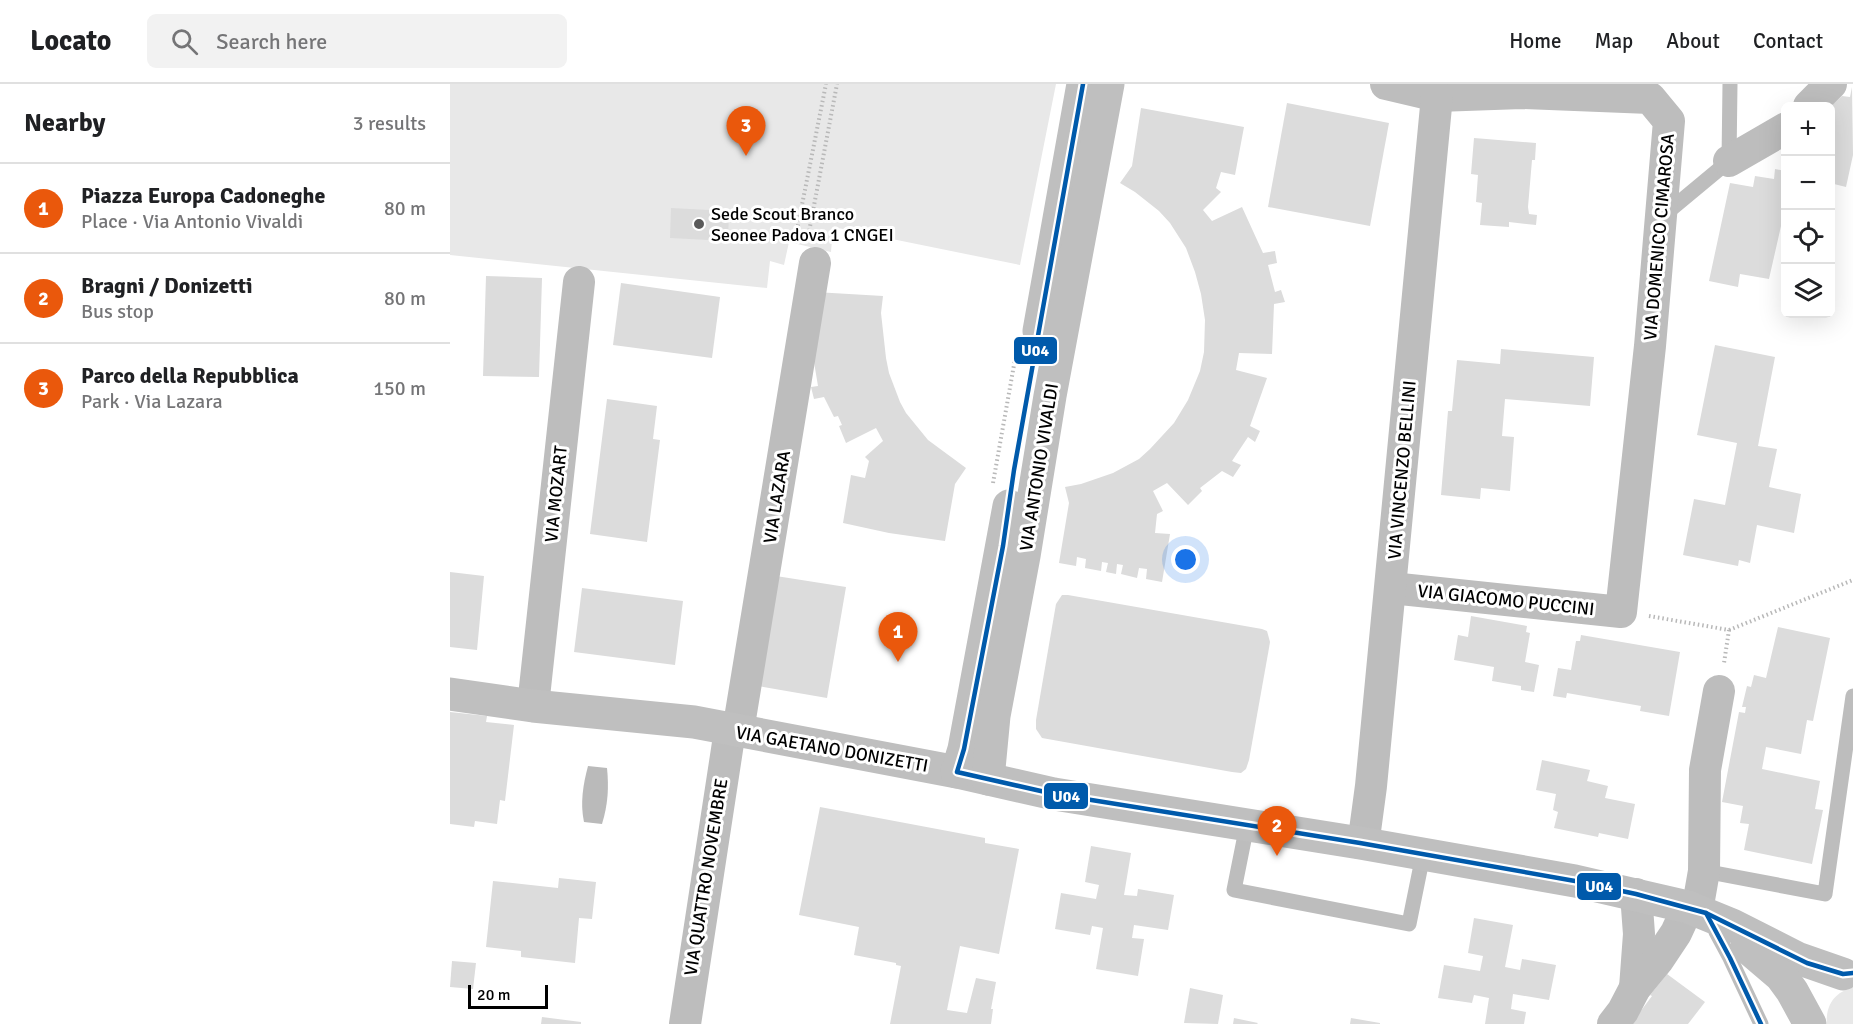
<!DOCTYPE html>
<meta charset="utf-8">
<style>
body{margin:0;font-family:Signika,sans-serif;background:#f2f2f2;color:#202124}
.controls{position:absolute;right:18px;top:18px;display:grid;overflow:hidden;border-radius:9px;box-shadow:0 6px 24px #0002}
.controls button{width:54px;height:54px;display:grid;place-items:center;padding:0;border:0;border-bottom:2px solid #e0e0e0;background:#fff;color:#202124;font:30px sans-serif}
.scale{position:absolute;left:18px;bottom:15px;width:80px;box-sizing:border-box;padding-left:6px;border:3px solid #000;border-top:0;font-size:16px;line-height:21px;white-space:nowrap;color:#000;-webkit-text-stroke:4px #fff;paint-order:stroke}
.you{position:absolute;left:736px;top:476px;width:21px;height:21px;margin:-15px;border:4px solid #fff;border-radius:50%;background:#1a73e8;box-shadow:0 0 0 9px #1a73e833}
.badge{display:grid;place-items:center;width:39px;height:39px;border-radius:50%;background:#ea580c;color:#fff;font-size:20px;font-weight:700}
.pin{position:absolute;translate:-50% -50px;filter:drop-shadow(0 2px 3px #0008)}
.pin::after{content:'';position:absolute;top:32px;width:21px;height:18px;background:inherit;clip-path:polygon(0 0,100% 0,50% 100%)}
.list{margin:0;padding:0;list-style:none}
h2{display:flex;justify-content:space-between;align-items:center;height:78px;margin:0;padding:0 24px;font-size:26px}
h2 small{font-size:20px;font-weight:400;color:#757577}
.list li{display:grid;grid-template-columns:39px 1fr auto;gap:18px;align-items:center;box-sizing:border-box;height:90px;padding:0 24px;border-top:2px solid #e0e0e0}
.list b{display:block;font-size:22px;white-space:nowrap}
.list p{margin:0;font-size:20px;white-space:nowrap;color:#757577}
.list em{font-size:20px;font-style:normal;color:#757577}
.icon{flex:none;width:33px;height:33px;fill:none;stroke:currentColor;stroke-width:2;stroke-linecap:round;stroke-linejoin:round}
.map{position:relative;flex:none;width:1403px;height:940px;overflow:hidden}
header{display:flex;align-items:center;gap:36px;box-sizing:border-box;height:84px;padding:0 30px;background:#fff;border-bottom:2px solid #e0e0e0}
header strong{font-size:28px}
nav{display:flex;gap:33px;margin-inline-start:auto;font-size:21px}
.search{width:420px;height:54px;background:#f2f2f2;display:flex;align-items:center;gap:15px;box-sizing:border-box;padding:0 21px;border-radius:9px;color:#757577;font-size:22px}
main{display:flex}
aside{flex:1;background:#fff}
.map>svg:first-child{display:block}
</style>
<header>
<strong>Locato</strong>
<div class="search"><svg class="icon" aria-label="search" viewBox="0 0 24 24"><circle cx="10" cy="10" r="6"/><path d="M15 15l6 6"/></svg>Search here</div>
<nav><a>Home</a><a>Map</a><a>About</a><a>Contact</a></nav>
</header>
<main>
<aside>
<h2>Nearby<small>3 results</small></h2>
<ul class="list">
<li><span class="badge">1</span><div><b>Piazza Europa Cadoneghe</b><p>Place · Via Antonio Vivaldi</p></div><em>80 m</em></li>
<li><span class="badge">2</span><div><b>Bragni / Donizetti</b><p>Bus stop</p></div><em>80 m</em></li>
<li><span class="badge">3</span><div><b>Parco della Repubblica</b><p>Park · Via Lazara</p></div><em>150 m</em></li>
</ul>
</aside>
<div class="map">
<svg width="1403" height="940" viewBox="0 0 1403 940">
<rect width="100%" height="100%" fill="#fff"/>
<g fill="#e8e8e8">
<polygon points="0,0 606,0 570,181 383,143 381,168 339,158 334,181 320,177 317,204 0,171"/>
<path d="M 1403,904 L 1403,940 L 1377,940 C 1375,922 1385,907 1403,904 Z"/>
</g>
<path fill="#bababa" d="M 138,682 L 157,684 C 159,704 158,720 152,740 L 134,738 C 130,719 133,701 138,682 Z"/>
<g fill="#dcdcdc">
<polygon points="1402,3 1403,71 1396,103 1380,99 1380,23 1392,12 1400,13"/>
<polygon points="837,19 939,39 920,142 818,123"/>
<polygon points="691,24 794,43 785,91 771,88 766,104 771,108 753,126 762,137 792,123 813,169 825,167 827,179 818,181 825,208 831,206 835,218 824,220 822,270 789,269 786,286 817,294 800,342 810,347 805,358 798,353 782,377 791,381 783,393 772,387 750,404 752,407 738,421 717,399 703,407 713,427 707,430 705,449 720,450 712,498 696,495 697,485 689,484 687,494 671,490 673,481 667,480 666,490 656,488 658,479 652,478 651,487 635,484 636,475 627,473 626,482 609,479 619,419 615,403 631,400 663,389 689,375 700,365 724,339 738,316 750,287 754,268 755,236 751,210 745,188 736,164 720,139 709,127 685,108 670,99 682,82"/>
<polygon points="1024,54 1086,59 1085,76 1082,76 1078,123 1079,130 1087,131 1086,141 1059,138 1059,143 1030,141 1032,119 1026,118 1028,91 1021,90"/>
<polygon points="1325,85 1335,87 1335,142 1331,142 1319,195 1290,190 1288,203 1259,197 1280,99 1303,103 1305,92 1324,95"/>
<polygon points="221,124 279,127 278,157 220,154"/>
<polygon points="36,192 92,194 89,293 33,292"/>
<polygon points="171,199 270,213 262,274 163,261"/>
<polygon points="365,208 433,212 431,229 436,274 439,289 450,318 456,329 478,356 516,384 505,400 495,457 439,449 393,439 401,391 415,394 419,377 415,373 433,357 426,344 396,359 389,342 392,341 388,332 384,333 374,313 364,315 361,303 368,302 364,278"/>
<polygon points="1265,261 1325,273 1308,362 1327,365 1319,403 1351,410 1344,449 1307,441 1300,479 1289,476 1288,482 1233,471 1244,415 1275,421 1287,359 1247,351"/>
<polygon points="1051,265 1144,273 1140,322 1055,315 1052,352 1064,353 1060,407 1031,404 1030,415 991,411 998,327 1002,327 1007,276 1050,280"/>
<polygon points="157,315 207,322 203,355 210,356 197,458 140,450"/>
<polygon points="0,488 34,492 27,566 0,563"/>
<polygon points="326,492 396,503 377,614 308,602"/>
<polygon points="132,504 233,517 225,581 124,568"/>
<polygon points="612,511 618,511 812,545 817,547 820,558 819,564 799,676 796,685 791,689 782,688 592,654 586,645 586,636 606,520"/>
<polygon points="1021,532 1077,542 1076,548 1080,549 1075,578 1089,581 1084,608 1071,606 1071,602 1042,597 1044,583 1004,576 1008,551 1018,553"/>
<polygon points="1328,543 1380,554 1363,637 1357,636 1351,670 1316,663 1312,685 1370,697 1365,725 1373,726 1362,780 1294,766 1299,740 1290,739 1293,722 1272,718 1289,628 1295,629 1296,623 1292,623 1297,602 1301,603 1304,591 1316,594"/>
<polygon points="1131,551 1230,568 1219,632 1190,627 1191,622 1117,609 1116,614 1103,612 1108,584 1121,586 1126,557 1130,557"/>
<polygon points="0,628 37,632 36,638 64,641 55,717 50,716 47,740 25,737 24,743 0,740"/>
<polygon points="1092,676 1140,686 1137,697 1158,702 1155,714 1185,720 1178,755 1149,749 1148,753 1104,744 1108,728 1103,726 1106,710 1086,706"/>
<polygon points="370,723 535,754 535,759 569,765 549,870 510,862 497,926 517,929 526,894 546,898 541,925 543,925 541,940 440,940 451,882 446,881 446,879 404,871 409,843 349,831"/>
<polygon points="641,762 681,769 674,811 687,812 688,805 724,811 718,846 684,841 682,854 694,855 688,892 646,885 653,844 642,842 640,851 605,845 611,809 646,815 649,801 635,798"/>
<polygon points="109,794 146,798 142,835 129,834 125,879 71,873 71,867 36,863 43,797 108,804"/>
<polygon points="1024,834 1063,841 1055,883 1070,886 1072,875 1106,881 1099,916 1063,910 1061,925 1076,928 1074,940 1035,940 1039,914 1024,911 1022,919 988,914 994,881 1030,887 1033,872 1018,869"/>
<polygon points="2,877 26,879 23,905 0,903"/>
<polygon points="1217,890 1255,918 1238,940 1181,940 1202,912 1200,911"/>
<polygon points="740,904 773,911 768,940 734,939"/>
<polygon points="92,933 131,938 131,940 91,940"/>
<polygon points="784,934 808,939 807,940 783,940"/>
<polygon points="901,934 930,939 930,940 900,940"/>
</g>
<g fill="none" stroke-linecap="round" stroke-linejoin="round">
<g stroke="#b8b8b8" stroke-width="4" stroke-dasharray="1.5 3" stroke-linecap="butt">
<polyline points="357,150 359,148 387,0"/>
<polyline points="349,155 347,146 376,0"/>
<polyline points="543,399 567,264"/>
<polyline points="1199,532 1279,546 1274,579"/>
<polyline points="1279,546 1403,496"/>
</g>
<g stroke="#bdbdbd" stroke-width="15">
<polyline points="1214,131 1279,77 1280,0"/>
<polyline points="797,741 784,806 959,840 973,771"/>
<polyline points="1254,787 1375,810 1403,612"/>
<polyline points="1266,848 1280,874 1311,940"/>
</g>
<g stroke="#bdbdbd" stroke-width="32">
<polyline points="936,0 987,12 1072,9 1200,14 1219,37 1200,262 1171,528 941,504"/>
<polyline points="1359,22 1381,0"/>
<polyline points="1279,77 1336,44"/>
<polyline points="83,622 129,198"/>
<polyline points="288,647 365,179"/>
<polyline points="910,759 914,754 921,702 987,12"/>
<polyline points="1247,827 1254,787 1255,686 1269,607"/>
<polyline points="1185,904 1189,850 1186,810"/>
<polyline points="235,940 280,646"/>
<polyline points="1163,940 1173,927 1185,904 1208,876 1226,849 1238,823"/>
</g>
<g stroke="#bfbfbf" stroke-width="33">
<polyline points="589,247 633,0"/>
<polyline points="0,610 83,622 244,638 507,688 604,710 910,759 1125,797 1238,823 1282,841 1347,874 1393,890"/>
<polyline points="507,688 514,665 559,422"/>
<polyline points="538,695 544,632 574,472 600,312 658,0"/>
<polyline points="1297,863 1331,892 1342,907 1360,940"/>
</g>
<g stroke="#fff" stroke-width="9">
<g id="bus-1">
<polyline points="633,0 564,386 553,462 514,665 507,688 604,710 910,759 1125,797 1186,810 1256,829 1357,879 1393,890 1403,889"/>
<polyline points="1256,829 1280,874 1311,940"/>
</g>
</g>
<use href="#bus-1" stroke="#005aab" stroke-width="4.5"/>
</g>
<circle fill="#595959" stroke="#fff" stroke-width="2" cx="249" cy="140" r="6"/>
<g text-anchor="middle" stroke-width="6" stroke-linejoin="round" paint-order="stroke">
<g font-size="18" fill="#000" stroke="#fff" text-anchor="start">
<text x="261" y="136">Sede Scout Branco<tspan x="261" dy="21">Seonee Padova 1 CNGEI</tspan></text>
</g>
<g font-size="18" fill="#000" stroke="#fff">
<text transform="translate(1209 153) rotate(-85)" y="6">VIA DOMENICO CIMAROSA</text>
<text transform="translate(589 383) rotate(-81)" y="6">VIA ANTONIO VIVALDI</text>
<text transform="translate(952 386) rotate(-85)" y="6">VIA VINCENZO BELLINI</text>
<text transform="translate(106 410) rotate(-84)" y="6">VIA MOZART</text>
<text transform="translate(327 413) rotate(-81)" y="6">VIA LAZARA</text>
<text transform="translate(1056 516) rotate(6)" y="6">VIA GIACOMO PUCCINI</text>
<text transform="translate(382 665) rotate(10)" y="6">VIA GAETANO DONIZETTI</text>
<text transform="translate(256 793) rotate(-81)" y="6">VIA QUATTRO NOVEMBRE</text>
</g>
</g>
<g stroke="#fff" stroke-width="2">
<rect x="563" y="252" width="45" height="29" rx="6" fill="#005aab"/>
<rect x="593" y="698" width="46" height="28" rx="6" fill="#005aab"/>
<rect x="1126" y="788" width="46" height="29" rx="6" fill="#005aab"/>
</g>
<g font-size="16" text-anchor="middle" font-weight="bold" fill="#fff">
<text x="585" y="272">U04</text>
<text x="616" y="718">U04</text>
<text x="1149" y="808">U04</text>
</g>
</svg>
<div class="controls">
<button>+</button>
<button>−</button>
<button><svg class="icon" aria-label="locate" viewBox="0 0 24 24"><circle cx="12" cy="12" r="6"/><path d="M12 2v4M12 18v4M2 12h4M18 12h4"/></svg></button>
<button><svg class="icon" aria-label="layers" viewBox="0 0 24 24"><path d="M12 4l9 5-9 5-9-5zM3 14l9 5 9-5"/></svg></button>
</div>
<div class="scale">20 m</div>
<div class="you"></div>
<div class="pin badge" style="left:448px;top:578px">1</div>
<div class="pin badge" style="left:827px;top:772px">2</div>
<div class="pin badge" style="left:296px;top:72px">3</div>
</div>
</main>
